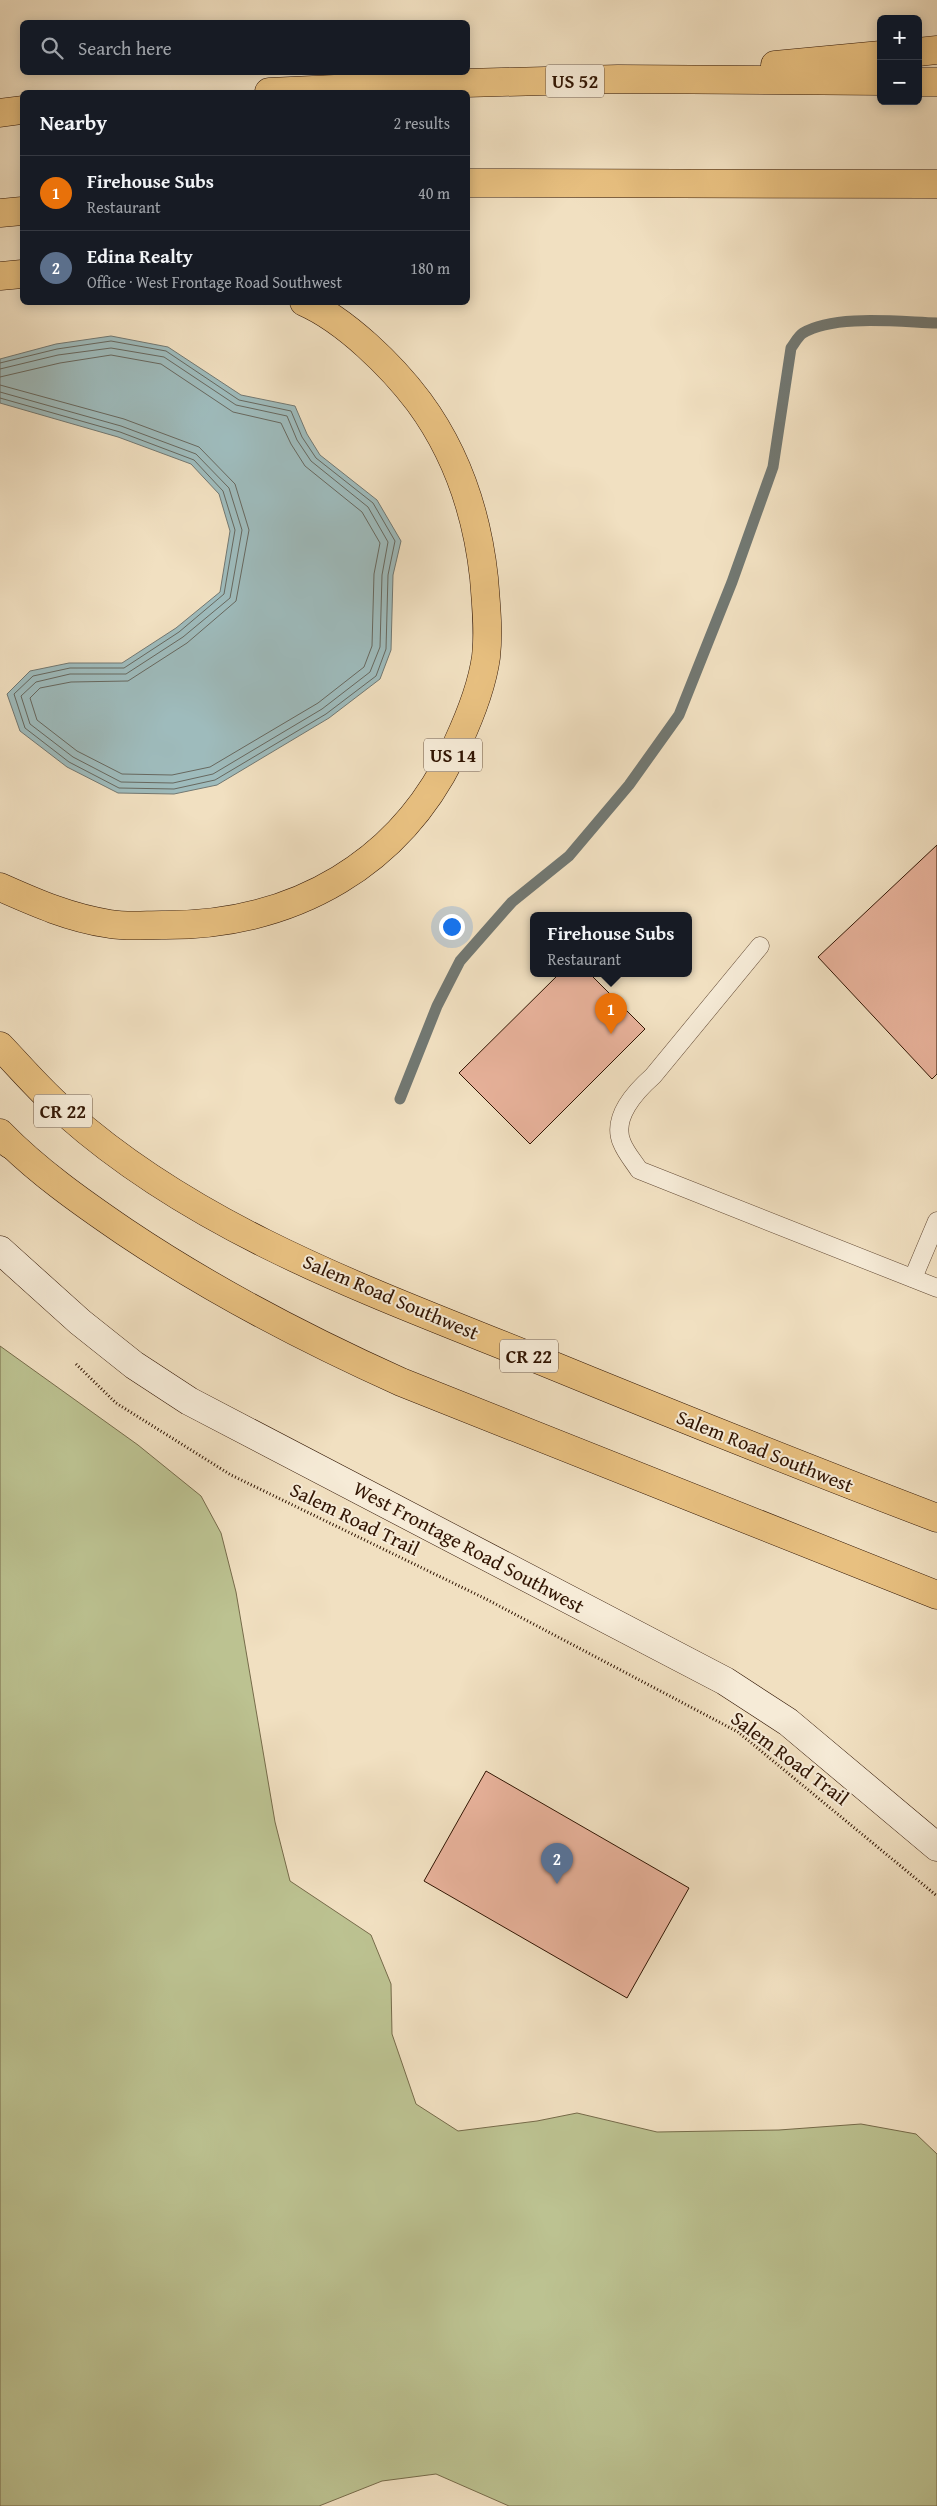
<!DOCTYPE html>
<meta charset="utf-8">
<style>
body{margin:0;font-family:"Gentium Book Plus",serif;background:#242831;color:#f1f3f6}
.controls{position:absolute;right:15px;top:15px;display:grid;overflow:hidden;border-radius:8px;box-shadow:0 2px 12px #0003}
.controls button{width:45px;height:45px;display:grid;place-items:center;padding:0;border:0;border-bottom:1px solid #363941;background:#171b24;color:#f1f3f6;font:25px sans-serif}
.you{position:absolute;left:451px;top:926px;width:18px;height:18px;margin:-12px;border:4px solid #fff;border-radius:50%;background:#1a73e8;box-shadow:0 0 0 8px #1a73e833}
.badge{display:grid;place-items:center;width:32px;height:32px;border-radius:50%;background:#c59692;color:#fff;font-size:16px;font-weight:700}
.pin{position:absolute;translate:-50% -41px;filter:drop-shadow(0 1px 2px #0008)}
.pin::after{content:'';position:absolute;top:26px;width:18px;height:15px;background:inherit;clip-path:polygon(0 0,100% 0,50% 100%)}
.popup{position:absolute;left:530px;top:912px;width:162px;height:65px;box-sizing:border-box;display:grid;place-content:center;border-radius:8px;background:#171b24;filter:drop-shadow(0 1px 4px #0005);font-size:16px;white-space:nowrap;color:#9ea1a6}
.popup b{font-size:19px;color:#f1f3f6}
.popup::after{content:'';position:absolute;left:50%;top:100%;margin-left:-10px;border:10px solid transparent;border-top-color:#171b24}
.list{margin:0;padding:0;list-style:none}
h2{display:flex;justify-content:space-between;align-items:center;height:65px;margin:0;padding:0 20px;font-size:21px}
h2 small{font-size:16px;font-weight:400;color:#9ea1a6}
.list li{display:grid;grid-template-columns:32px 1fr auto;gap:15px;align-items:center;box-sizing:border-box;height:75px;padding:0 20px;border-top:1px solid #363941}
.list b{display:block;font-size:19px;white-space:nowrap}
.list p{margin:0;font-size:16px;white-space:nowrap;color:#9ea1a6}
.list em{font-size:16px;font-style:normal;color:#9ea1a6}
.icon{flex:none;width:28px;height:28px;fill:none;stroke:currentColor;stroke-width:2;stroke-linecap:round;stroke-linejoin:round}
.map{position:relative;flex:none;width:937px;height:2506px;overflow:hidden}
.search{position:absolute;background:#171b24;box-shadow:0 2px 12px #0003;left:20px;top:20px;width:450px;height:55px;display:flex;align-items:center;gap:12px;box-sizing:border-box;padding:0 18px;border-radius:8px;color:#9ea1a6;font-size:19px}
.panel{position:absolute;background:#171b24;box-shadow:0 2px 12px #0003;left:20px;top:90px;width:450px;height:215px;border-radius:8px}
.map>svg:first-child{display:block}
</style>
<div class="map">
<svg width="937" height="2506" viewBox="0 0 937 2506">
<rect width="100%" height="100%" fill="#f1e0c1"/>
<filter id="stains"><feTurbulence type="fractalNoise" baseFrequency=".004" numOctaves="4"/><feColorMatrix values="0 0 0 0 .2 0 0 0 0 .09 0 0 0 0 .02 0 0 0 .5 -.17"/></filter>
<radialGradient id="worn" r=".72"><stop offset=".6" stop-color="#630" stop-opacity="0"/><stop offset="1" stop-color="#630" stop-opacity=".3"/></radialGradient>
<polygon fill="#bcc291" stroke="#766b4a" points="0,1346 138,1445 201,1496 221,1533 236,1592 275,1822 290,1881 371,1935 391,1984 392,2034 416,2104 458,2131 537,2121 577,2113 657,2132 779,2130 861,2124 916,2134 937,2154 937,2506 509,2506 436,2474 382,2481 319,2506 0,2506"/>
<polygon fill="#9ebbbc" stroke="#727872" points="111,336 168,347 241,395 295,406 307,434 320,455 377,500 401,541 393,575 391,650 380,679 329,718 217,785 174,794 118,793 67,767 20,731 7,694 30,671 69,663 122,663 176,628 220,592 230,531 219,494 191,464 118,437 0,403 0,359 56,344"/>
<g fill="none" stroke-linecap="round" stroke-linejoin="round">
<g stroke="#67685f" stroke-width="1">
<polyline points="0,363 57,349 111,341 166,351 239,400 291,411 302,437 316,458 373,503 395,541 388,575 386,649 376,676 326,714 215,780 174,789 119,788 69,762 25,728 14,694 33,676 70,668 124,668 179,632 224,594 235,530 223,491 194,460 120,432 0,398"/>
<polyline points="0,369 58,355 111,348 164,357 236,405 287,416 297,440 311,461 368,507 388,542 382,575 380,647 370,672 322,709 213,774 173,783 121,782 73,757 30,724 21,696 36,682 70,674 126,674 183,637 230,598 242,530 229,488 196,454 121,426 0,392"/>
<polyline points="0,377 60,363 111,355 161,364 233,412 281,423 291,444 305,466 362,512 380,543 374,574 372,646 364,667 318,703 210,767 172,775 122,774 77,751 37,720 30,698 40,688 71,682 128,681 187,643 236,601 249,530 235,484 199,447 124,419 0,385"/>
</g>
<path stroke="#727872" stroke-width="11" d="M 400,1099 L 437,1006 L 460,961 L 512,902 L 569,856 L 629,785 L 679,715 L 732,582 L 773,467 L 791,348 C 795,343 798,336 803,333 C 834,314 900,322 937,323"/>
</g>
<g fill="#e8b29b" stroke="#301402">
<polygon points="937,845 937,1074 932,1079 818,957"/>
<polygon points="560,973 589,973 645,1029 530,1144 459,1073"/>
<polygon points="486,1771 689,1888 627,1998 424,1881"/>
</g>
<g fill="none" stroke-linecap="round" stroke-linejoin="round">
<g stroke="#604732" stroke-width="19">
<g id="lane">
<path d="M 760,946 L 653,1076 C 636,1091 611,1118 622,1143 C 626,1153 634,1162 639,1170 L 937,1288"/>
<polyline points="913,1278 937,1221"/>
</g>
</g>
<g stroke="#301402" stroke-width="29">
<polyline id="secondary" points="0,1250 80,1322 134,1365 189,1401 725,1681 788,1722 937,1847"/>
</g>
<g stroke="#301402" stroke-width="29">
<g id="primary">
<path d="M 0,1046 C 22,1069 43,1094 67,1114 C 199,1231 371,1292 532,1357 C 666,1412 801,1466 937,1518"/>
<path d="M 0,1133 C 37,1171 81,1202 125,1232 C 213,1291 305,1339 401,1382 L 937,1595"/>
</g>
</g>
<g stroke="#301402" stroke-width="29">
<g id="highway">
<polyline points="918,52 937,50"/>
<polyline points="775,65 881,55"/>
<polyline points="918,82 937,82"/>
<polyline points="269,92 466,83 618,79 881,81"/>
<polyline points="0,113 22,110"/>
<polyline points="468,183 937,184"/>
<polyline points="0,213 22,211"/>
<polyline points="0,276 22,274"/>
<path d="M 0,887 C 36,903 70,918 110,924 C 127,927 145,925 162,925 C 294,926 404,864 458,742 C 470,716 482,686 486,657 C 489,631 486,604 484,578 C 477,513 458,455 419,402 C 392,366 345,320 304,302"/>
<polyline points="0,1137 11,1145"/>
</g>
</g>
<polyline stroke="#301402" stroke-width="3" stroke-dasharray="1 2.5" stroke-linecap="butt" points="76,1364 116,1403 231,1475 486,1599 738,1732 937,1896"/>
<use href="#lane" stroke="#f6ebd7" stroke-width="18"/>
<use href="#secondary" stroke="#f6ebd7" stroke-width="28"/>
<use href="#primary" stroke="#e8c080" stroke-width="28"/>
<use href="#highway" stroke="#e8c080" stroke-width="28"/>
</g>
<g text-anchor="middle" stroke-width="4" stroke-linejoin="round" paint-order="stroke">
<g fill="#f6ebd7" stroke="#6b5442" stroke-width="1">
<rect x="546" y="64.5" width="58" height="33" rx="4"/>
<rect x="424" y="738.5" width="58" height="33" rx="4"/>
<rect x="34" y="1094.5" width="58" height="33" rx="4"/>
<rect x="500" y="1339.5" width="58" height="33" rx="4"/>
</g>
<g font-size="19" font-weight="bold" fill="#301402">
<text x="575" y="88">US 52</text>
<text x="453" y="762">US 14</text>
<text x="63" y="1118">CR 22</text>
<text x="529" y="1363">CR 22</text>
</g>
<g font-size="20" fill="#301402" stroke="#f6ebd7">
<text transform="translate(391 1297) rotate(23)" y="7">Salem Road Southwest</text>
<text transform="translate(765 1451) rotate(22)" y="7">Salem Road Southwest</text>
<text transform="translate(355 1519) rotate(26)" y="7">Salem Road Trail</text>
<text transform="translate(469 1547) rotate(28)" y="7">West Frontage Road Southwest</text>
<text transform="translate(790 1758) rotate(37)" y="7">Salem Road Trail</text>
</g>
</g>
<rect width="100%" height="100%" filter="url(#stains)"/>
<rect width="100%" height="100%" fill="url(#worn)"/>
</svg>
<div class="controls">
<button>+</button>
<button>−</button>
</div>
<div class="you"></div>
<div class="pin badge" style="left:611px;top:1034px;background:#e8710a">1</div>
<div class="popup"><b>Firehouse Subs</b>Restaurant</div>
<div class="pin badge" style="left:557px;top:1884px;background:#5c6f8a">2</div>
<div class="search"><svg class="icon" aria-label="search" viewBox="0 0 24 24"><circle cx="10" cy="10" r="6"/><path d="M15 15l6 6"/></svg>Search here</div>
<section class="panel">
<h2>Nearby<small>2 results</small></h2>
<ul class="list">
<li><span class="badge" style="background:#e8710a">1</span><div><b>Firehouse Subs</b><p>Restaurant</p></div><em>40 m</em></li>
<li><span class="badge" style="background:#5c6f8a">2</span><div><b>Edina Realty</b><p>Office · West Frontage Road Southwest</p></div><em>180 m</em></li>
</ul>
</section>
</div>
